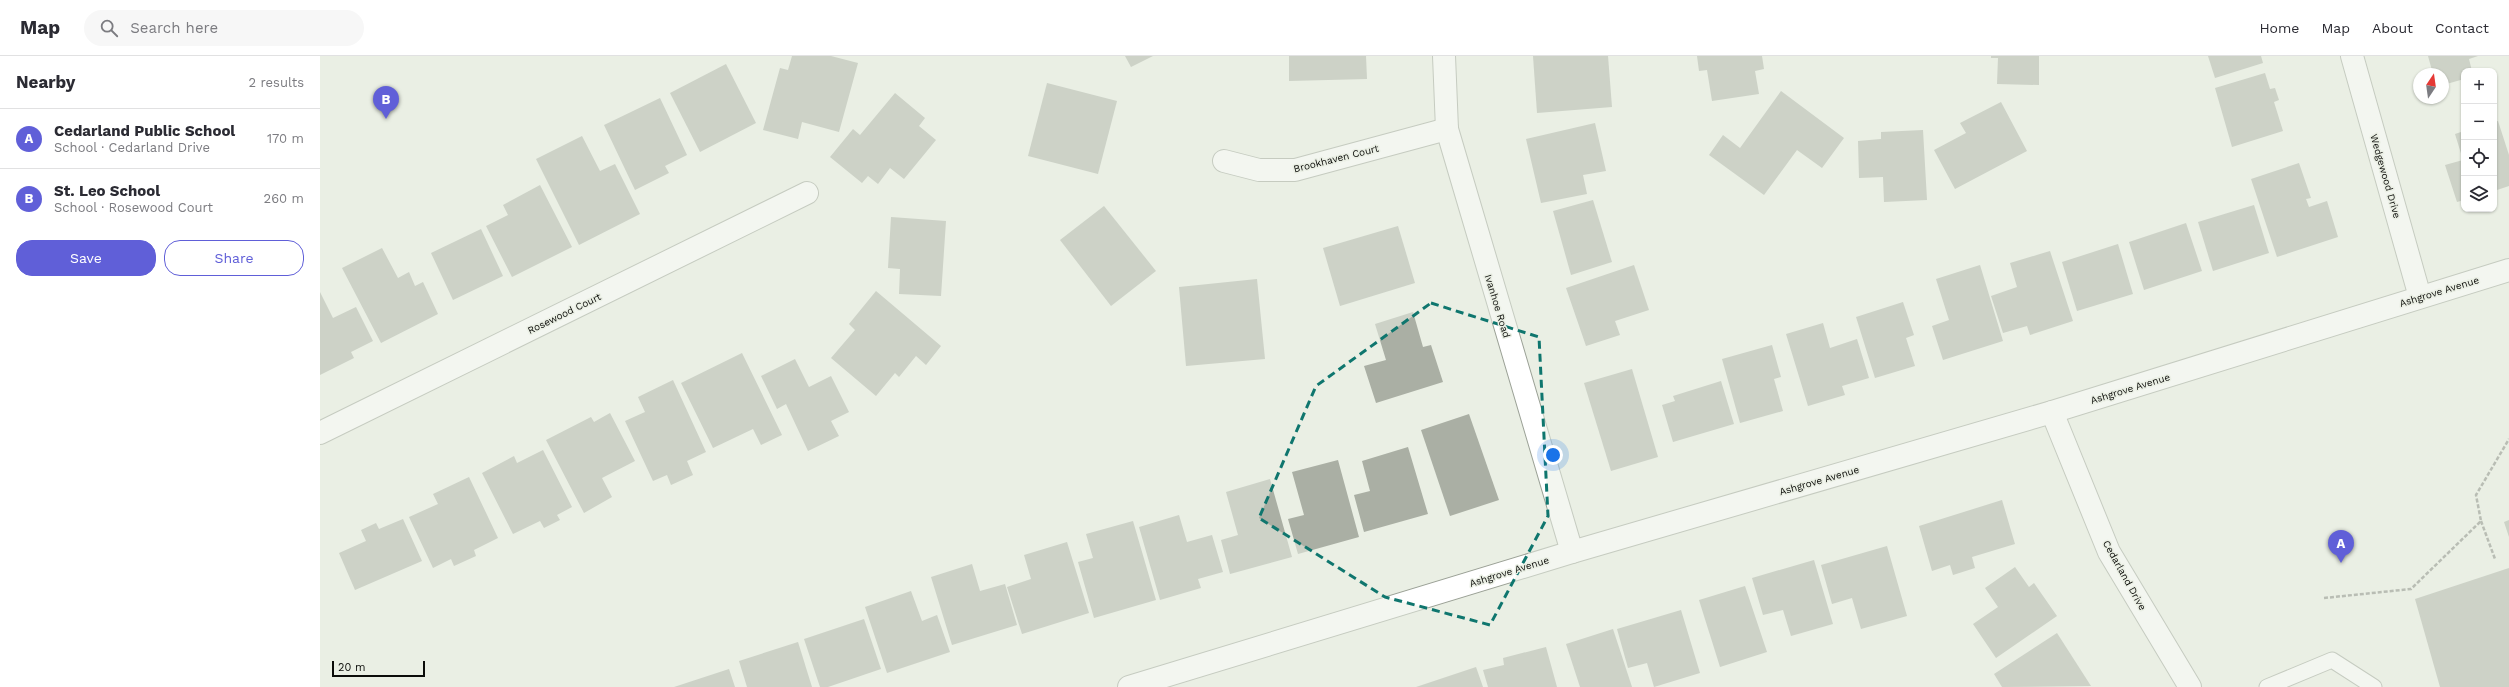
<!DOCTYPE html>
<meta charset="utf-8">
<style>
body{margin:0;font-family:"Work Sans",sans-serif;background:#f7f7f7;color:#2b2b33}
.controls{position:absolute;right:12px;top:12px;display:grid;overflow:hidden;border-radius:8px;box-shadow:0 1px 3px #0004}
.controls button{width:36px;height:36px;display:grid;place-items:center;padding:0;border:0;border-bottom:1px solid #e1e1e2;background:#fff;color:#2b2b33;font:20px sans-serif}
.compass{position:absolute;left:2093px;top:12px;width:36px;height:36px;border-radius:50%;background:#fff;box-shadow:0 1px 3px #0004;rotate:13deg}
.scale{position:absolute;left:12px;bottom:10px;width:93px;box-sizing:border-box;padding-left:4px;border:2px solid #0b0c09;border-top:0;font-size:11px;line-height:14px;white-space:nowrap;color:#0b0c09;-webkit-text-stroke:3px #eaefe4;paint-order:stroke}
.you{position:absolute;left:1233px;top:399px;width:14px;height:14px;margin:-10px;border:3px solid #fff;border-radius:50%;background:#1a73e8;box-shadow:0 0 0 6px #1a73e833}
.badge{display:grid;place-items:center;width:26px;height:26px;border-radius:50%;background:#605fd8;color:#fff;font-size:13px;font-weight:700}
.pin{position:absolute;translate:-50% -33px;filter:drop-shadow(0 1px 2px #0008)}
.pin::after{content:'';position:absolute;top:21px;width:14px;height:12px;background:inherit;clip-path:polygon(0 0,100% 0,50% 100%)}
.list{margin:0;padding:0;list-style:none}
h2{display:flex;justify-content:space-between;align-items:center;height:52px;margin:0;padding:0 16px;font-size:17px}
h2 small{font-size:13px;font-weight:400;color:#7c7c81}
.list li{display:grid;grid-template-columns:26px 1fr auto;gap:12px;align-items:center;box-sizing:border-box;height:60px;padding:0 16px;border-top:1px solid #e1e1e2}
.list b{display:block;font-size:15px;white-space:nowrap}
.list p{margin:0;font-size:13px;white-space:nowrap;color:#7c7c81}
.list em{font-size:13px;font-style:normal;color:#7c7c81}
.actions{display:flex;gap:8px;padding:12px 16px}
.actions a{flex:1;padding:9px 0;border:1px solid #605fd8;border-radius:16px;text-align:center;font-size:14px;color:#605fd8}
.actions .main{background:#605fd8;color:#fff}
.icon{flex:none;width:22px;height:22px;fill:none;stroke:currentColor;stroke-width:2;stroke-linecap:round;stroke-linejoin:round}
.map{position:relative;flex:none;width:2189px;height:631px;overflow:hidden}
header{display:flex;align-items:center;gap:24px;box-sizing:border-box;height:56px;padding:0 20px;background:#fff;border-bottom:1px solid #e1e1e2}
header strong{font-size:19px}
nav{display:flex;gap:22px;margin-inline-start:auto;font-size:14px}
.search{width:280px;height:36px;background:#f7f7f7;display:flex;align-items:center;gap:10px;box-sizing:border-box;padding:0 14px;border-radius:22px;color:#7c7c81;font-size:15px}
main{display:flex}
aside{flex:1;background:#fff}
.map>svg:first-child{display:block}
</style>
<header>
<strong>Map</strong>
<div class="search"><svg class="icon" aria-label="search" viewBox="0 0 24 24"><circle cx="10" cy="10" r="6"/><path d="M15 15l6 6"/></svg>Search here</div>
<nav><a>Home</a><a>Map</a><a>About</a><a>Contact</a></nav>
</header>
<main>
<aside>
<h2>Nearby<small>2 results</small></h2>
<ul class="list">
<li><span class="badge">A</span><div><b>Cedarland Public School</b><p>School · Cedarland Drive</p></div><em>170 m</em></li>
<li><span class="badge">B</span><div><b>St. Leo School</b><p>School · Rosewood Court</p></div><em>260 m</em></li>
</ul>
<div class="actions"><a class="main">Save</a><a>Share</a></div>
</aside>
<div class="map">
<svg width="2189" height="631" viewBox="0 0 2189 631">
<rect width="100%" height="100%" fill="#eaefe4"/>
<g fill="#aaafa4">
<polygon points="472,0 511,0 538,7 519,76 482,66 478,83 443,74 460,12 468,14"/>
<polygon points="805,0 833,0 811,11"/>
<polygon points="969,0 1046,0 1047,23 969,25"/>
<polygon points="1213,0 1288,0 1292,51 1217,57"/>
<polygon points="1377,0 1442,0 1444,13 1435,15 1439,38 1392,45 1387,14 1379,15"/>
<polygon points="1671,0 1719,0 1719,29 1677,28 1678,2 1671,2"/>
<polygon points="1888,0 1941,0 1943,7 1895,22"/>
<polygon points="2108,0 2158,0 2149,3 2152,15 2144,15 2144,23 2123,29 2123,18 2113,18"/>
<polygon points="406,8 436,67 380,96 350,37"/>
<polygon points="1945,17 1950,33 1955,32 1959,44 1954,46 1963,75 1912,91 1895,32"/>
<polygon points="727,27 797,45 778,118 708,100"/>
<polygon points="1461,35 1524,82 1502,112 1477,94 1444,139 1389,99 1403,79 1420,92"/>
<polygon points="575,37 605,62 599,70 616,84 584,123 570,112 558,128 548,120 542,127 510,101 533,73 540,79"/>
<polygon points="340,42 367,99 345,110 349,117 315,134 284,69"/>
<polygon points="1681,46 1707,95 1635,133 1614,94 1646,77 1640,67"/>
<polygon points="2178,65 2189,99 2189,130 2174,135 2174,66"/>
<polygon points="1275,67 1286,115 1263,119 1267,138 1221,147 1206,83"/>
<polygon points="1603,74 1607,144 1564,146 1563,121 1539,122 1538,85 1561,83 1561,76"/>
<polygon points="2144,75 2144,144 2137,146 2125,109 2143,104 2135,78"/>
<polygon points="262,80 280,115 295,108 320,158 259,189 216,103"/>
<polygon points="1979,107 1991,142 1986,143 1989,151 2007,145 2018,181 1957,201 1931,123"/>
<polygon points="220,129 252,191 192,221 166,170 188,159 183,149"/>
<polygon points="1273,144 1292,206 1251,219 1233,155"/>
<polygon points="1934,149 1949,197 1893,215 1878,166"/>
<polygon points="784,150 836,215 791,250 740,184"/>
<polygon points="571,161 626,165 621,240 579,238 580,213 568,212"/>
<polygon points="1866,167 1882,215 1824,234 1809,186"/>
<polygon points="1078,170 1095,227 1020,250 1003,192"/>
<polygon points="161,173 183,220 133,244 111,197"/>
<polygon points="1798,188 1813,238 1757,255 1742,206"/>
<polygon points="62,192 78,222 89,216 95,230 103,226 118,258 61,287 22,212"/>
<polygon points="1730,195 1753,265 1710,279 1707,270 1683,277 1671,240 1697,231 1690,207"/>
<polygon points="1314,209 1329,254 1295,265 1300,279 1266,290 1246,232"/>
<polygon points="1660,209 1683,285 1623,304 1612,270 1629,264 1616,223"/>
<polygon points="937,223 945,303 866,310 859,231"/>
<polygon points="556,235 621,290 606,309 596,300 579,321 575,317 556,340 511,302 535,274 529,268"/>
<polygon points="0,236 13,262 36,251 53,285 31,296 34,302 0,319"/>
<polygon points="1583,246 1594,279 1586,282 1595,310 1555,322 1536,261"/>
<polygon points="1093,256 1103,291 1111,289 1123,326 1056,347 1044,310 1066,304 1055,268"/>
<polygon points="1503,267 1510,292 1537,283 1549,322 1522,330 1525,339 1488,350 1466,278"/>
<polygon points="1452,289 1461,321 1454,323 1463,355 1420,367 1402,303"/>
<polygon points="422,297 462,379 441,389 433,373 393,392 361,327"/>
<polygon points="475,303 489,331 511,320 529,356 511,365 519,380 488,395 466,348 457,353 441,320"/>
<polygon points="1312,313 1338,401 1291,415 1264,327"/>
<polygon points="353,324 386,396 367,405 373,419 351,429 347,419 333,425 305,365 325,356 318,341"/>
<polygon points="1401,325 1414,368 1353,386 1342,349 1355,345 1353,340"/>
<polygon points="290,357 315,405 282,422 292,441 264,457 226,384 271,361 274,366"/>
<polygon points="1149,358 1179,444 1130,460 1101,374"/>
<polygon points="1088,391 1108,458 1044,476 1034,439 1050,435 1042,405"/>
<polygon points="223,394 252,451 237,459 240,464 224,472 220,465 193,478 162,417 194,400 197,407"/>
<polygon points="1018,404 1039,481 978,498 968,463 984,459 972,416"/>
<polygon points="149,421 178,482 154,494 156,500 134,510 131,503 113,512 89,461 118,448 113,438"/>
<polygon points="950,423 972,501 910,518 901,484 918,479 906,436"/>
<polygon points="1682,444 1695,488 1652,501 1655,512 1633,519 1630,509 1612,515 1599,470"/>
<polygon points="859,459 867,486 892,479 903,516 878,523 881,532 840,544 819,471"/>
<polygon points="83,463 102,505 35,534 19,497 46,485 41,474 56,467 59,473"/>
<polygon points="2189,464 2189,481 2184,466"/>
<polygon points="813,465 836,544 774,562 758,506 773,502 766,478"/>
<polygon points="747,486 769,557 702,578 687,531 711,523 704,499"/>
<polygon points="1567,490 1587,560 1541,573 1532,542 1512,548 1501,509"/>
<polygon points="1494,504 1513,568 1471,580 1463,554 1443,559 1432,522"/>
<polygon points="652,508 660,535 685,528 697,569 632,589 611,521"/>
<polygon points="1695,511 1709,531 1714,527 1737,560 1676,602 1653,568 1678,551 1665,532"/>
<polygon points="2189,512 2189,631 2120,631 2095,543"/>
<polygon points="1425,530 1447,596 1400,611 1379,544"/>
<polygon points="591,535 602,565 617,559 630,596 567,617 545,551"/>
<polygon points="1361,554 1380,617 1334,631 1327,607 1308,612 1297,573"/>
<polygon points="544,563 561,613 508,631 500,631 484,583"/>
<polygon points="1293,573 1312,631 1260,631 1246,588"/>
<polygon points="1737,577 1771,630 1682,631 1674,618"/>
<polygon points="478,586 492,631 427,631 419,605"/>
<polygon points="1226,591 1237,631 1168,631 1163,614 1184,609 1183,602"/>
<polygon points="1156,611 1163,631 1096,631"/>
<polygon points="409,613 415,631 354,631"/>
</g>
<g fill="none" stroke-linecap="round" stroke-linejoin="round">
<g stroke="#9ba196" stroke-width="17">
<polyline id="lane" points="1947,631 2012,604 2054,631"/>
</g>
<g stroke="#9ba196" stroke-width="24">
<g id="street">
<polyline points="1124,0 1127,73 1252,496"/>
<polyline points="2032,0 2100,241"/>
<polyline points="904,105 939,114 975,114 1127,73"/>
<polyline points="1732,356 1789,496 1870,631"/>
<polyline points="0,377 487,137"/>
<polyline points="809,631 1252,496 1732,356 2189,214"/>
</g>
</g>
<g stroke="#7f827b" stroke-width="2.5" stroke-dasharray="4 2" stroke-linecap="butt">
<polyline points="2161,465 2175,503"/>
<polyline points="2004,542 2091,533 2161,465 2156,439 2189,383"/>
</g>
<use href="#lane" stroke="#fff" stroke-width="15"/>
<use href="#street" stroke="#fff" stroke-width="22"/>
</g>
<path d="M0 0H2189V631H0ZM 1111,247 L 1219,281 L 1228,460 L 1170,569 L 1065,541 L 939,462 L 996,330 Z" fill="#eaefe4" fill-opacity=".55" fill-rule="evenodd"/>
<path fill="none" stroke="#0f766e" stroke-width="3" stroke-dasharray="8 5" stroke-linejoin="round" d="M 1111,247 L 1219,281 L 1228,460 L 1170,569 L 1065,541 L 939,462 L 996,330 Z"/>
<g text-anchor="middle" stroke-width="3" stroke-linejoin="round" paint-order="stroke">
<g font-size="10" fill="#0b0c09" stroke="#eaefe4">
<text transform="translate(1016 102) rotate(-14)" y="4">Brookhaven Court</text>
<text transform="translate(2066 120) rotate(74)" y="4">Wedgewood Drive</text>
<text transform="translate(2119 235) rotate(-17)" y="4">Ashgrove Avenue</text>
<text transform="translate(1178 250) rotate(73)" y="4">Ivanhoe Road</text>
<text transform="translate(244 257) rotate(-26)" y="4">Rosewood Court</text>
<text transform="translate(1810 332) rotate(-17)" y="4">Ashgrove Avenue</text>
<text transform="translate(1499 424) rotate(-16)" y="4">Ashgrove Avenue</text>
<text transform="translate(1189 515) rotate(-17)" y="4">Ashgrove Avenue</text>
<text transform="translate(1805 519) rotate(61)" y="4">Cedarland Drive</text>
</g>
</g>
</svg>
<div class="controls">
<button>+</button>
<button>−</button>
<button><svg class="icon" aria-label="locate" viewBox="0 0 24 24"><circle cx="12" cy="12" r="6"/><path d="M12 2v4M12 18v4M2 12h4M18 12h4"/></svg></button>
<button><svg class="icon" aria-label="layers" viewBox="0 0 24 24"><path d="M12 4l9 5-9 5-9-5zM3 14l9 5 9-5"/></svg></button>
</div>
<svg class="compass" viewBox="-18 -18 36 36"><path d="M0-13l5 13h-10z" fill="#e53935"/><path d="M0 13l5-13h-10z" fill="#7c7c81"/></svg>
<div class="scale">20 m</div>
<div class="you"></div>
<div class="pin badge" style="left:2021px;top:507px">A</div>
<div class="pin badge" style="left:66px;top:63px">B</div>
</div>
</main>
